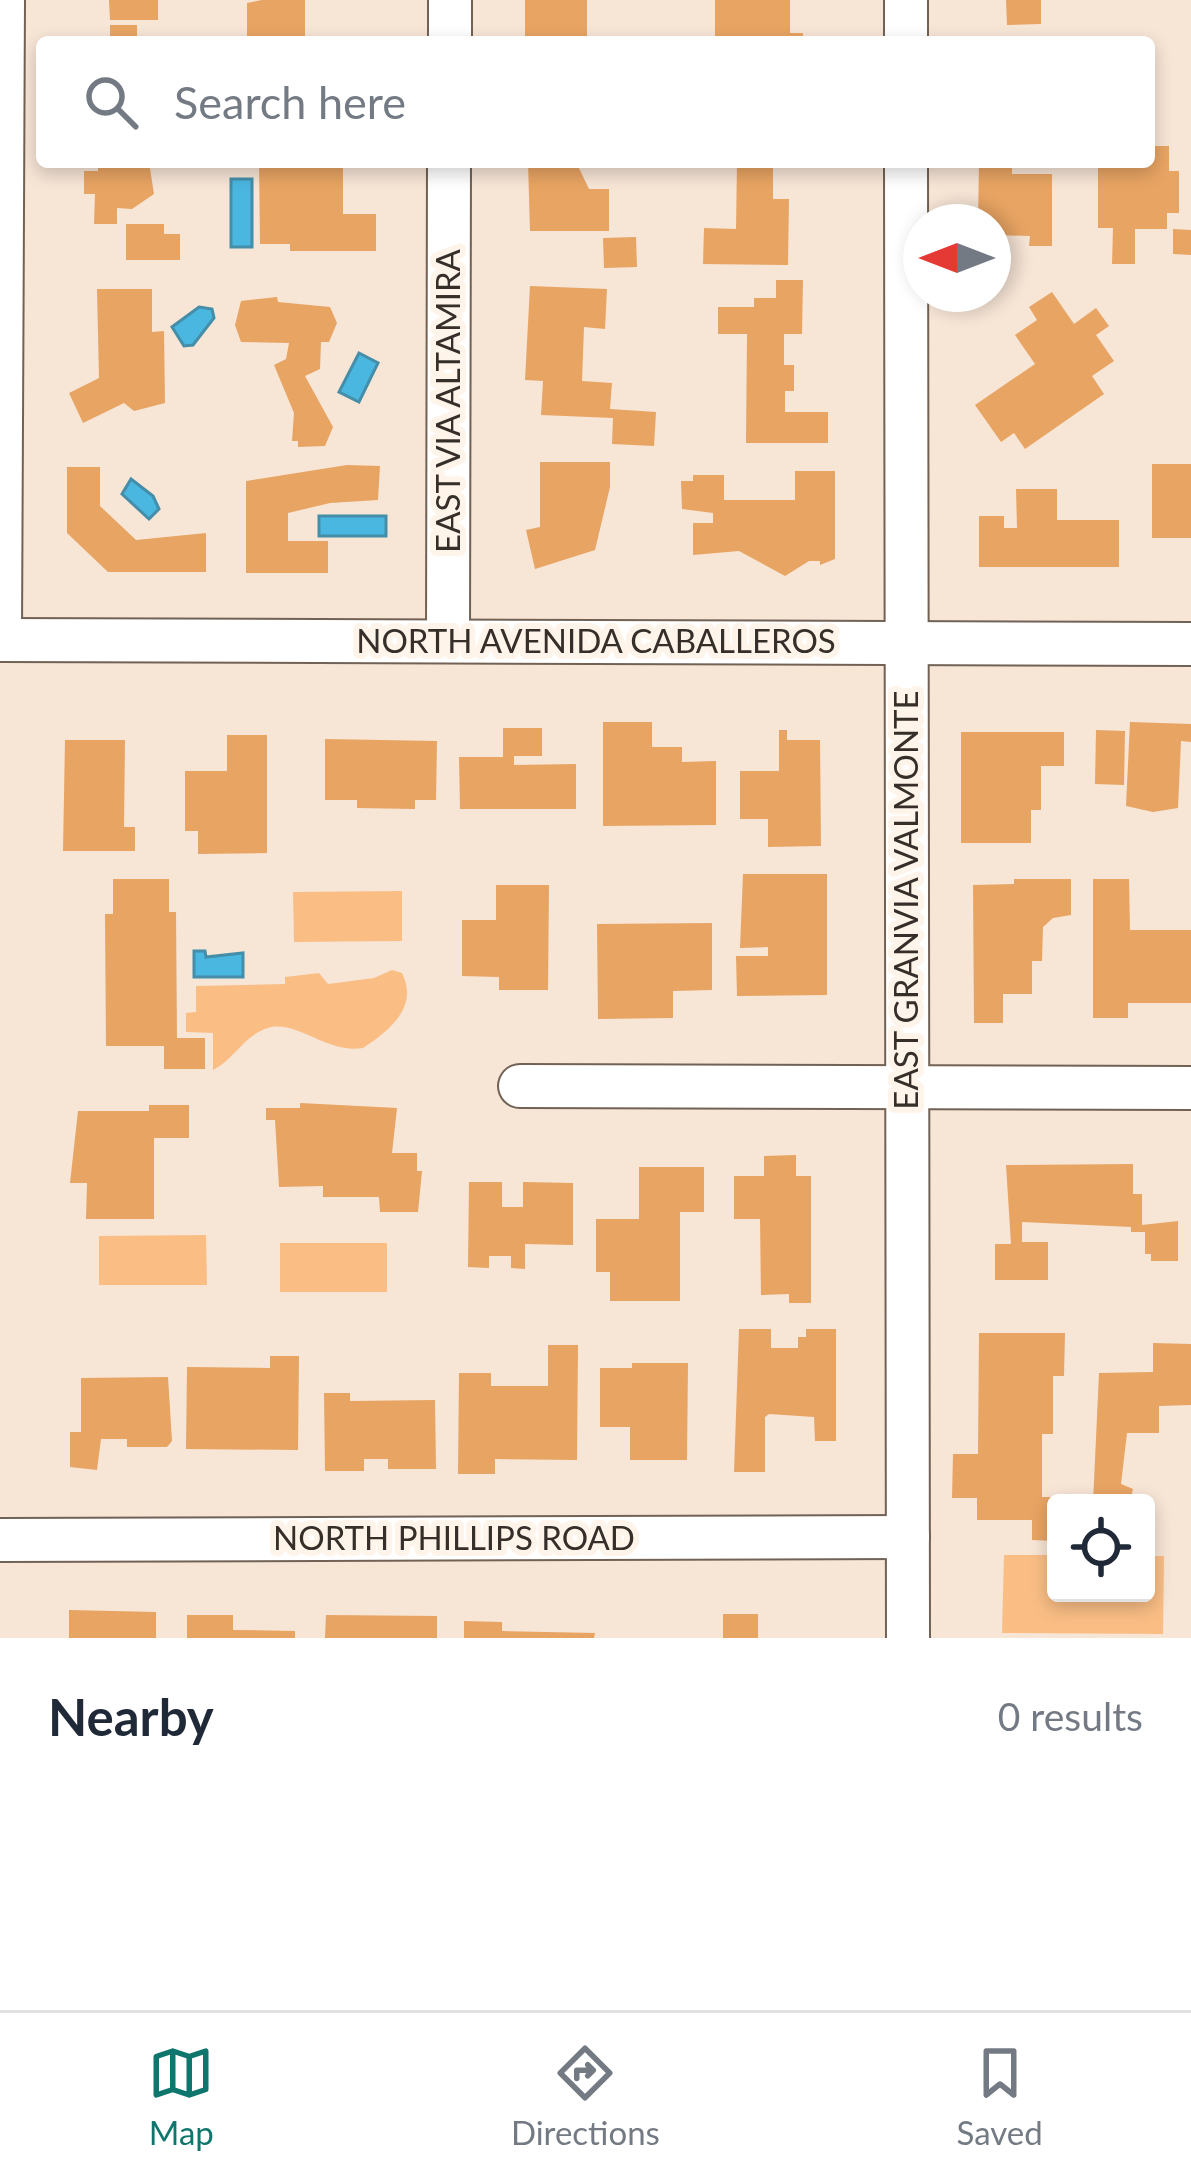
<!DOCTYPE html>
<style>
body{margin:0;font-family:Lato,sans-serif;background:#f6f6f7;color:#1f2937}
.controls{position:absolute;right:36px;bottom:36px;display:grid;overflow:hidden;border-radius:12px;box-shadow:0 6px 18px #0003}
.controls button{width:108px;height:108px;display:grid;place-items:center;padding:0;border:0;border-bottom:3px solid #e0e1e3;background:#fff;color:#1f2937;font:60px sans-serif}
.compass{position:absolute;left:903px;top:204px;width:108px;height:108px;border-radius:50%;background:#fff;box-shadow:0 6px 18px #0003;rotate:270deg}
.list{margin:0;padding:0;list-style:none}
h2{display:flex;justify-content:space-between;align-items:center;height:156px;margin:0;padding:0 48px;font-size:51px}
h2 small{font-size:39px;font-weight:400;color:#747a83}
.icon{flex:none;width:66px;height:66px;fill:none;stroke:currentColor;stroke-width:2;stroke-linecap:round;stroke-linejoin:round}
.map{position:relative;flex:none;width:1191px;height:1638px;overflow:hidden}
.search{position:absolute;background:#fff;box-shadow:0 6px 18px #0003;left:36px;right:36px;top:36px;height:132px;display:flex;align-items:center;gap:30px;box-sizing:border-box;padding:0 42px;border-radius:12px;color:#747a83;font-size:45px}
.sheet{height:372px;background:#fff}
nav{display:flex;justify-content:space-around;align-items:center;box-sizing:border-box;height:168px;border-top:3px solid #e0e1e3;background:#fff;font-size:33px;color:#747a83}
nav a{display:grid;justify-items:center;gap:6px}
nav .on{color:#0f766e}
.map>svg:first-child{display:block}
</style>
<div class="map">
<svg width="1191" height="1638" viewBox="0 0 1191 1638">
<rect width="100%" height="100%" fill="#f7e5d6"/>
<g fill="#fabe85">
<polygon points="402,891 402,941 294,942 293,892"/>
<path d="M 392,970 L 402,973 C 419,1007 390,1030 363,1048 C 327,1054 296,1019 268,1028 C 244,1035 234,1060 213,1070 L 213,1033 L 186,1032 L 186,1013 L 196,1012 L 196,986 L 285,984 L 285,977 L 319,973 L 328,984 L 374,978 Z"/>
<polygon points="206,1235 207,1285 99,1285 99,1236"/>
<rect x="280" y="1243" width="107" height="49"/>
<polygon points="1004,1555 1056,1555 1056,1593 1146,1593 1146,1556 1164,1556 1163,1634 1002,1633"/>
</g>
<g fill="#4ab7e0" stroke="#448ea9" stroke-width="3">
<rect x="231" y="179" width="21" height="68"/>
<polygon points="199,307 212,309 214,318 193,345 184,346 172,327"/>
<polygon points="359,353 378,363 359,402 339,392"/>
<polygon points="131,479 153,496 159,509 149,519 122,494"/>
<rect x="319" y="516" width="67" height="20"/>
<polygon points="194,951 205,951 206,957 243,953 243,977 194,977"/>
</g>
<g fill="#e8a463">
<polygon points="109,0 158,0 158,20 110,20"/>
<polygon points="262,0 305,0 305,42 247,42 247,3"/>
<rect x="525" y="0" width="62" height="42"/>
<polygon points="715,0 790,0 790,33 803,33 803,42 715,41"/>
<polygon points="1006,0 1041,0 1041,24 1007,25"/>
<rect x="110" y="25" width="27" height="17"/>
<polygon points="1149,146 1169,146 1169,171 1179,171 1179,213 1167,213 1167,229 1135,229 1135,264 1112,264 1113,228 1098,228 1098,162 1149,162"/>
<polygon points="98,162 149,162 154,194 132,209 117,208 117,224 94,224 95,194 84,194 84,171 98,171"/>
<polygon points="259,162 343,162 343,214 376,214 376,251 290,251 290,244 260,244"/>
<polygon points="528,162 576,162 589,189 609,189 609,231 530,231"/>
<polygon points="737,162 773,162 773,199 789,199 788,265 703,264 704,228 736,229"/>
<polygon points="979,162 1012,162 1012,174 1052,174 1052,246 1029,246 1030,236 993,235 993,222 978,222"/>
<polygon points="126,224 164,224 164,234 180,234 180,260 126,260"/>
<polygon points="1173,229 1191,230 1191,255 1173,254"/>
<polygon points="636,237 637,267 604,268 603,238"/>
<polygon points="776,280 803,280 802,334 784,334 784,365 794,365 794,391 785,391 785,412 828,412 828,443 746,443 747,334 718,334 718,307 754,307 754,298 776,298"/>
<polygon points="530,286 607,289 605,329 584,327 582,381 612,383 610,409 656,412 654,446 612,444 613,418 541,415 543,381 525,380"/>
<polygon points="97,289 152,289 152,332 164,331 165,403 134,411 124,403 83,423 69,393 99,378"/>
<polygon points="1052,292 1074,324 1096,308 1109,326 1096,335 1114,361 1092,376 1104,394 1025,449 1014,433 1001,442 975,405 1035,364 1015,335 1037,320 1029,307"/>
<polygon points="277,297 278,302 330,307 337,323 329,342 321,342 320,369 305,376 333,427 325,446 298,447 298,441 292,441 294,413 274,365 286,359 289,343 241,342 235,325 241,301"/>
<polygon points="540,462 610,462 610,487 595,550 535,569 526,530 540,527"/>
<rect x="1152" y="464" width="39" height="74"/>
<polygon points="347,465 380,466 378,500 330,503 288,513 288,541 328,541 328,573 246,573 246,481"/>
<polygon points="67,467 100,467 100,506 136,540 206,533 206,572 108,572 67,533"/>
<polygon points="795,471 835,471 835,559 820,565 820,561 809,561 785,576 739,551 693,555 693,523 713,523 713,513 682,509 681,481 693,481 693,475 724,475 724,500 795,500"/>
<polygon points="1016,489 1057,489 1057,520 1119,520 1119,567 979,567 979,516 1004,516 1004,528 1017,528"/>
<polygon points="603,722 652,722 652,747 682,747 682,762 716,761 716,825 603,826"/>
<polygon points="1130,722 1191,724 1191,742 1181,741 1178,808 1153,812 1126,806"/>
<polygon points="503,728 542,728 542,756 514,756 514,765 576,764 576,809 460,809 459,757 503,757"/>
<polygon points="779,730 787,730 787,740 820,740 821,846 768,847 768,819 740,819 740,771 779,771"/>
<polygon points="1096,730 1125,731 1124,785 1095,784"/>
<polygon points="961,732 1064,732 1064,766 1041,766 1041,810 1031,810 1031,843 961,843"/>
<polygon points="227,735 267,735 267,853 198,854 198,831 185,831 185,771 227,771"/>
<polygon points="325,739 437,741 436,800 415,800 415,809 357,808 357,800 325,800"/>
<polygon points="65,740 125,740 124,827 135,827 135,851 63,851"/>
<polygon points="743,874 827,874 827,995 737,996 736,956 768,956 768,947 740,948"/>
<polygon points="113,879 169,879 169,912 176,912 177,1038 205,1038 205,1069 164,1069 164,1046 106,1046 105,914 113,914"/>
<polygon points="1014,879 1071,879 1071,915 1053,918 1043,927 1042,961 1032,961 1032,994 1003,994 1003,1023 974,1023 973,885 1014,884"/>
<polygon points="1093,879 1129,879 1130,930 1191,930 1191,1003 1128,1003 1128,1018 1093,1018"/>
<polygon points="496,885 549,885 548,990 499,990 499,977 462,976 462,920 496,920"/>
<polygon points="712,923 712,990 673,991 673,1018 598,1019 597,924"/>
<polygon points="300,1103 397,1108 392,1153 417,1153 417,1171 422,1171 418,1212 380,1212 379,1197 323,1197 323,1186 279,1187 275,1120 266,1120 266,1108 300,1108"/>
<polygon points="149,1105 189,1105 189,1138 154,1138 154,1219 86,1219 87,1183 70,1183 78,1111 149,1111"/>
<polygon points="796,1155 796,1176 811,1176 811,1303 789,1303 789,1294 761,1295 760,1219 734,1219 734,1176 764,1176 764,1156"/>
<polygon points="1133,1164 1133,1194 1142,1194 1142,1225 1178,1221 1178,1261 1151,1261 1151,1254 1145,1254 1145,1232 1131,1232 1131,1227 1022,1222 1022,1242 1048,1242 1048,1280 995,1280 995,1244 1011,1244 1006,1165"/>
<polygon points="639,1167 704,1167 704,1212 680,1212 680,1301 610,1301 610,1272 596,1272 596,1219 639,1219"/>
<polygon points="469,1182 502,1182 502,1207 523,1207 523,1182 573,1183 573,1245 525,1244 525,1269 511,1268 511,1256 489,1256 489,1268 468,1267"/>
<polygon points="739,1329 771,1329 771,1348 798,1348 798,1337 806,1337 806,1329 836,1329 836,1441 815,1441 814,1417 769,1414 765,1417 765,1472 734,1472"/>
<polygon points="979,1333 1065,1333 1064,1376 1053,1376 1053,1434 1042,1434 1042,1497 1056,1497 1055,1541 1032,1540 1032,1520 977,1520 977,1498 952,1498 953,1454 978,1454"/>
<polygon points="1153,1343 1191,1344 1191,1405 1159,1406 1159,1433 1127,1433 1121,1484 1133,1489 1130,1503 1093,1503 1099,1373 1153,1372"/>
<polygon points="548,1345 578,1345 577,1460 495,1459 495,1474 458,1474 459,1373 491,1373 491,1386 548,1386"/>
<polygon points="270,1356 299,1356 298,1450 186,1449 187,1367 270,1368"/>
<polygon points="632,1363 688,1363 687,1460 630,1460 630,1427 600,1427 600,1368 632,1368"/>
<polygon points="168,1377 172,1441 167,1447 127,1447 127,1439 101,1439 97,1470 70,1467 70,1432 81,1432 81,1378"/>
<polygon points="324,1393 350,1393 350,1401 435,1400 436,1469 388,1469 388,1459 364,1459 364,1471 325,1471"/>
<polygon points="69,1610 156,1612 156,1638 69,1638"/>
<rect x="723" y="1614" width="35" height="24"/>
<polygon points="187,1615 233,1615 233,1630 295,1631 295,1638 187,1638"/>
<polygon points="326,1615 437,1616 437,1638 325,1638"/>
<polygon points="464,1621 502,1622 502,1631 595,1633 594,1638 464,1638"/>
</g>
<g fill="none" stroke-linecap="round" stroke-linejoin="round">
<g stroke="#716255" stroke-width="46">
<g id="minor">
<polyline points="906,0 906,42"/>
<polyline points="450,42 450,0"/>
<polyline points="906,162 908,1638"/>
<polyline points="0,634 3,0"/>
<polyline points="0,640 1191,644"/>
<polyline points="448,640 449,162"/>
<polyline points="520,1086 1191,1088"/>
<polyline points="0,1540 908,1537"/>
</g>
</g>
<use href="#minor" stroke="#fff" stroke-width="42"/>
</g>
<g text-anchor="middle" stroke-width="12" stroke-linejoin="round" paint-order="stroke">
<g font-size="33" fill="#352e29" stroke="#fff4ea">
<text transform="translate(448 401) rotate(-90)" y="12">EAST VIA ALTAMIRA</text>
<text x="596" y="653">NORTH AVENIDA CABALLEROS</text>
<text transform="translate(906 900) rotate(-90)" y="12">EAST GRANVIA VALMONTE</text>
<text x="454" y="1550">NORTH PHILLIPS ROAD</text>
</g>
</g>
</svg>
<div class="controls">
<button><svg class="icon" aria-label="locate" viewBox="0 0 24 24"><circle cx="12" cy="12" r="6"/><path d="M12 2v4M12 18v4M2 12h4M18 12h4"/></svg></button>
</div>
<svg class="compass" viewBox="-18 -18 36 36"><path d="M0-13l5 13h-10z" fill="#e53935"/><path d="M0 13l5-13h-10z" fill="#747a83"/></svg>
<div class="search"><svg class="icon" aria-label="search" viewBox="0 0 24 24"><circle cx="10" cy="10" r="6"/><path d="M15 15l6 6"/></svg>Search here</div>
</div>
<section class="sheet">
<h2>Nearby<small>0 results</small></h2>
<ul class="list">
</ul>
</section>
<nav>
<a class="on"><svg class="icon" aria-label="map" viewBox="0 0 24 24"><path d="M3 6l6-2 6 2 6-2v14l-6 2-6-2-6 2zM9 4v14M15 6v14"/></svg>Map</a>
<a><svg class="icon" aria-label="directions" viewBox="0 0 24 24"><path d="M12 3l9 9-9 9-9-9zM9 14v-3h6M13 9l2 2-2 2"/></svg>Directions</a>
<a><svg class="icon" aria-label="saved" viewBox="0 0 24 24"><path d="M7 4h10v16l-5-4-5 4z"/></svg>Saved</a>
</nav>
